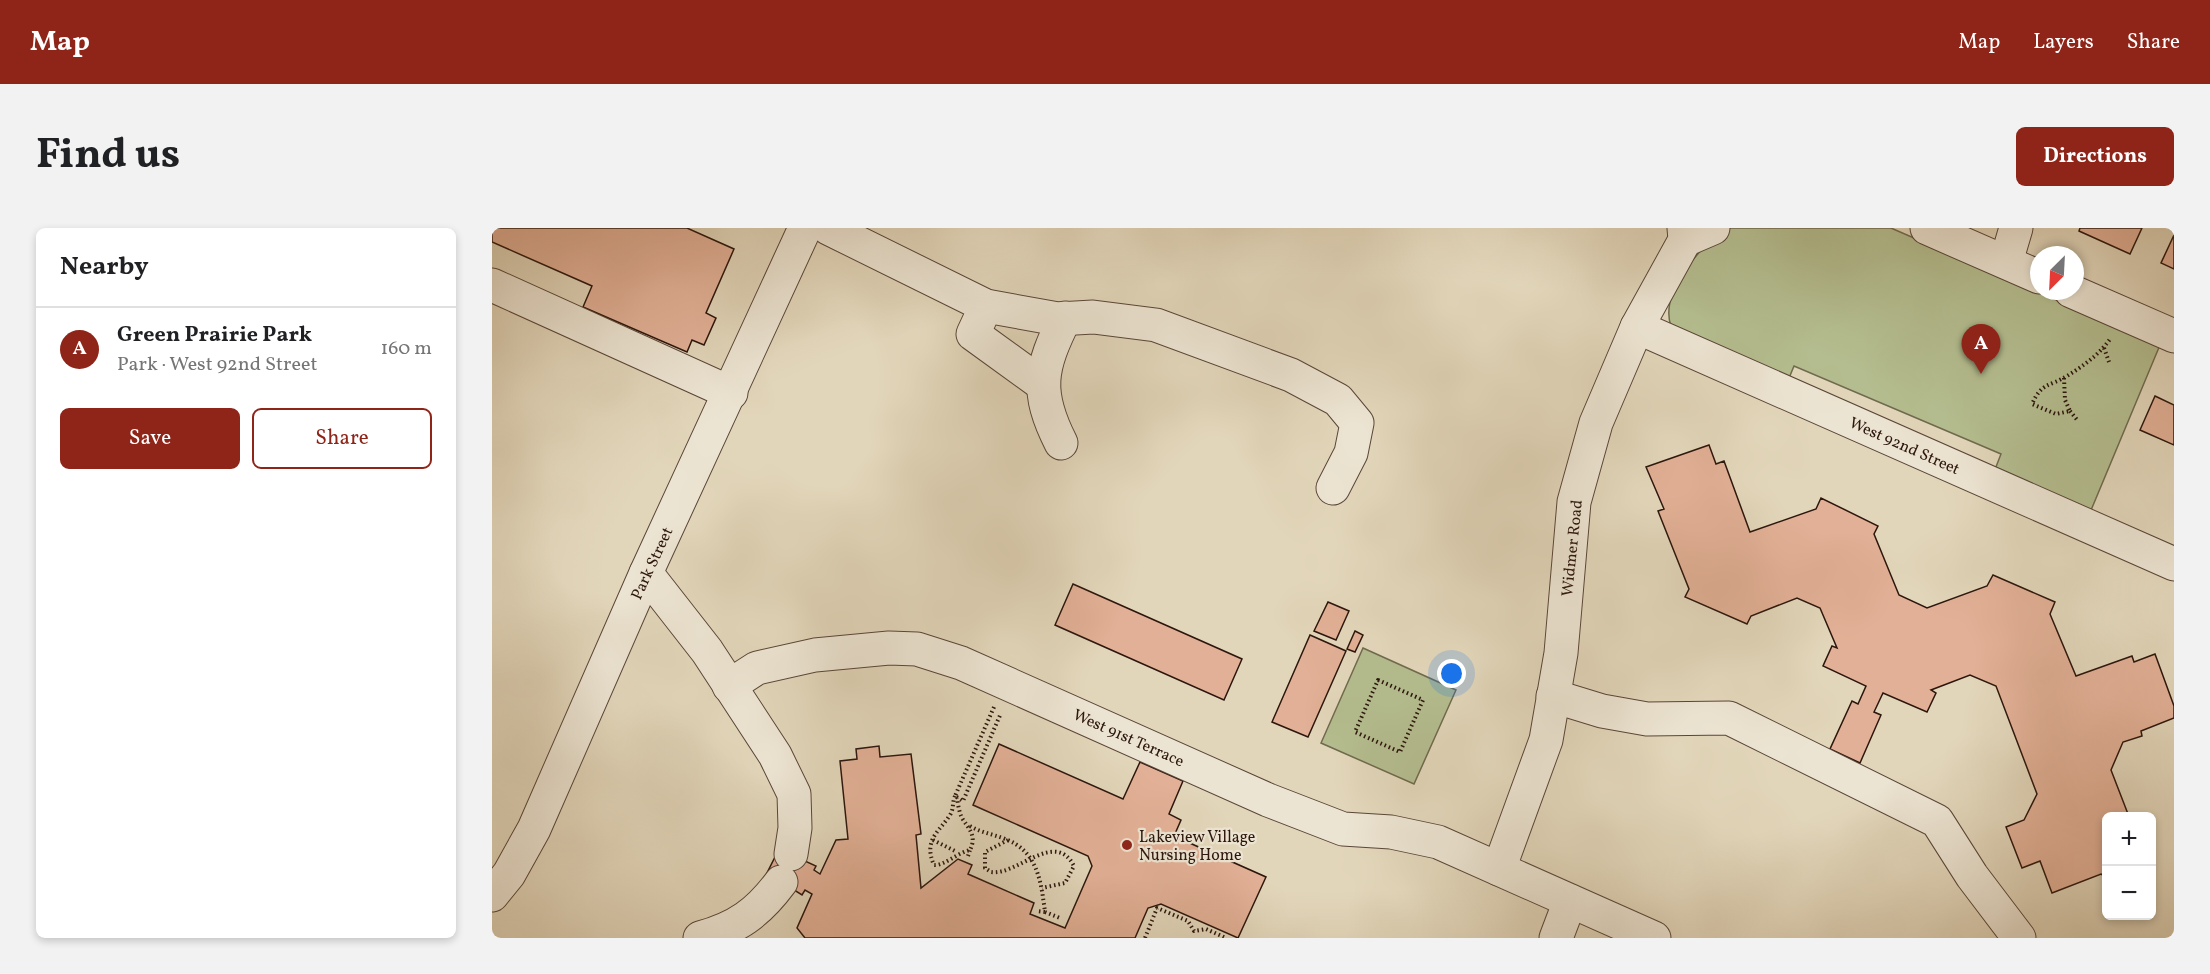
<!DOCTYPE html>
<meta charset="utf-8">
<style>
body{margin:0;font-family:Vollkorn,serif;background:#f2f2f2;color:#202124}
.controls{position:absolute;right:18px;bottom:18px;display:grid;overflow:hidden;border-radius:9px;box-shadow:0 3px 9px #0003}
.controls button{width:54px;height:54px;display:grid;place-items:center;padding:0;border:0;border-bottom:2px solid #e0e0e0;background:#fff;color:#202124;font:30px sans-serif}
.compass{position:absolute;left:1538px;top:18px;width:54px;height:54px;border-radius:50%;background:#fff;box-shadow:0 3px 9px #0003;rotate:204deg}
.you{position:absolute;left:960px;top:446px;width:21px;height:21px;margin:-15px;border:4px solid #fff;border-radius:50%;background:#1a73e8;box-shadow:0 0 0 9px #1a73e833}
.badge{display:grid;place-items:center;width:39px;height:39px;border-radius:50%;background:#8f2418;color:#fff;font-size:20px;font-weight:700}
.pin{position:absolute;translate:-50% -50px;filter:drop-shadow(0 2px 3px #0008)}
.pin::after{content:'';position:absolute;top:32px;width:21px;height:18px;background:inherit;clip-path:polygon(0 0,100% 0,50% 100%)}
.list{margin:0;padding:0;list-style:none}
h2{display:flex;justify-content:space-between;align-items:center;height:78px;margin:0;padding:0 24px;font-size:26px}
h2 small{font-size:20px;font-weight:400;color:#757577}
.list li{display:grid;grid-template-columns:39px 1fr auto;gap:18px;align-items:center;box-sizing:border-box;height:84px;padding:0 24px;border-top:2px solid #e0e0e0}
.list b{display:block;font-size:22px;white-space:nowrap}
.list p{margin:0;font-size:20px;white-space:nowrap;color:#757577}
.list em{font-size:20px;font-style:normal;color:#757577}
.actions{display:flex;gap:12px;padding:18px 24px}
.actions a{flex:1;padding:14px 0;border:2px solid #8f2418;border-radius:9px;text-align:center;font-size:21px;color:#8f2418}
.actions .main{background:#8f2418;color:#fff}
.map{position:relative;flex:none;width:1682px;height:710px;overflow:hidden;border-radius:9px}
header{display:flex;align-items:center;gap:36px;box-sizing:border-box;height:84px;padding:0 30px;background:#8f2418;color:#fff}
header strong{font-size:28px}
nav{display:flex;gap:33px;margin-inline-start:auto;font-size:21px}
.intro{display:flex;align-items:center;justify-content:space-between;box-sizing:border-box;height:144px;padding:0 36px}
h1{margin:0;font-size:42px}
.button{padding:15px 27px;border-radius:9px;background:#8f2418;color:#fff;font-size:21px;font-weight:700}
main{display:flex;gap:36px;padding:0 36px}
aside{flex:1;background:#fff;border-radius:9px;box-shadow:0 3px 9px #0003}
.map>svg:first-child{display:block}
</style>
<header>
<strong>Map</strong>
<nav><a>Map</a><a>Layers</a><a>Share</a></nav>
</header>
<div class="intro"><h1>Find us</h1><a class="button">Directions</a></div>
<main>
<aside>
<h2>Nearby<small></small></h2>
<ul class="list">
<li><span class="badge">A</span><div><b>Green Prairie Park</b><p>Park · West 92nd Street</p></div><em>160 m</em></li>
</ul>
<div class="actions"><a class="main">Save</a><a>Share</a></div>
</aside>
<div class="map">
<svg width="1682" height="710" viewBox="0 0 1682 710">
<rect width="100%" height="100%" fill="#e2d6ba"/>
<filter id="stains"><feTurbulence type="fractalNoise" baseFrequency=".00333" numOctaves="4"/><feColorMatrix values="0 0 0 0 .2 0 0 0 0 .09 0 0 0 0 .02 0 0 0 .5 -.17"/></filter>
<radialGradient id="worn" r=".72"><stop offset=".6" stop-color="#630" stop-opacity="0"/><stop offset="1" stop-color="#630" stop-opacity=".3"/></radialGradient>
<g fill="#b4bd8f" stroke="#706a4e" stroke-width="1.5">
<path d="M 1230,0 L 1399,0 L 1668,117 L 1597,287 L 1502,244 L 1509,226 L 1302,138 L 1295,155 L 1179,98 C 1167,64 1207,23 1230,0 Z"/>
<polygon points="871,420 964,462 922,556 829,515"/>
</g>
<g fill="#e2b096" stroke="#2c160d" stroke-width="1.5">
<polygon points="0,0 195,0 242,21 214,85 224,90 212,117 200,112 195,124 91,79 100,58 0,14"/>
<polygon points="1588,0 1650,0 1638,26 1587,3"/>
<polygon points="1682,7 1682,41 1669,35"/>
<polygon points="1663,168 1682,177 1682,217 1648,202"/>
<polygon points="1217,217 1224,236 1232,233 1258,304 1324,281 1329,270 1386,298 1382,306 1407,367 1435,380 1495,358 1501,347 1563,374 1558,386 1584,448 1640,428 1642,434 1663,426 1682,478 1682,490 1649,503 1650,508 1631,514 1619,542 1636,586 1640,588 1614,588 1614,649 1609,646 1560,665 1548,633 1530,640 1514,599 1532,592 1545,566 1504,458 1478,447 1439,462 1444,465 1435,484 1391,465 1382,484 1389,487 1368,535 1338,521 1360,473 1366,476 1374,458 1331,438 1340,418 1345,420 1328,380 1305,370 1259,388 1255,396 1193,369 1197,361 1166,283 1172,281 1154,239"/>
<polygon points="581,356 750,431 732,472 563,397"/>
<polygon points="836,374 857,383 844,412 822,403"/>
<polygon points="863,403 871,407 863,424 855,421"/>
<polygon points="818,407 854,423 816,509 780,494"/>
<polygon points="507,516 631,571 648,534 691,553 677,586 689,592 682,608 774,649 746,710 669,676 656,680 643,710 313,710 305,700 320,666 313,662 310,667 275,645 287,621 324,638 322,642 328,646 344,612 356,611 348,533 365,531 364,521 387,518 388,529 419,526 429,606 424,607 429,660 466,631 480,637 476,646 542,675 538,686 573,700 600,638 596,628 481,577"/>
</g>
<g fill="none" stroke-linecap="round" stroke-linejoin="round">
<g stroke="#5a4638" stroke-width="35">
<g id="minor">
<polyline points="336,0 494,78 566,91 601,89 664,97 799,147 846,172 865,195 859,225 841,260"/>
<polyline points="1435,0 1547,49"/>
<polyline points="1193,12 1221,0"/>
<polyline points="1514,34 1524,0"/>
<polyline points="0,57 239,165"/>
<polyline points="1579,63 1682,108"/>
<polyline points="494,78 481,106 550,156"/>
<polyline points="1145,99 1682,336"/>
<path d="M 569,215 C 543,164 548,140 573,90"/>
<polyline points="154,345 215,423 283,527 302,566 303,600 299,626"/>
<polyline points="237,458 265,440 323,427 397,420 425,421 469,435 776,572 851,601 899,604 946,614 1162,710"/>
<polyline points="1061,468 1110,483 1155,491 1237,490 1445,593 1480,648 1527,710"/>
<polyline points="1007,641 1054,512 1069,425 1082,274 1104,195 1145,99 1193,12 1192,0"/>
<polyline points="0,667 17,646 42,601 154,345 313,0"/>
<path d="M 208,710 C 245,700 266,685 289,654"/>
<polyline points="1064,710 1078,673"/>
</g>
</g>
<g stroke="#2c160d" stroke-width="4" stroke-dasharray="1.5 3" stroke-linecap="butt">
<polyline points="1612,120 1617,134"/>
<path d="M 1572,150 L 1573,172 L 1578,183 L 1564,186 L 1540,176 C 1550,154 1557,159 1575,148 C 1591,138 1607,127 1618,111"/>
<polyline points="1578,183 1586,193"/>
<polygon points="886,452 931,472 908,524 863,504"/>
<polyline points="502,479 463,568 471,573 509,485"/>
<path d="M 463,568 C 460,575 462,581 458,587 C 447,604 431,612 442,637 C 452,638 465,625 478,622 C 485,608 477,601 470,590 C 467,584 466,576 465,570"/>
<path d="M 478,598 C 490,605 501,606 513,611 C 546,623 549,654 553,684 L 544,683"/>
<polyline points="441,612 465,624"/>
<path d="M 516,612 L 493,624 L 493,640 L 499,644 C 525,648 563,601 582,638 L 573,655 L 550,660"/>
<polyline points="476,628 478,622"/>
<polyline points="553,684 568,690"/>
<polyline points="653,710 665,680 696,693 702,703 714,701 734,710"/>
</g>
<use href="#minor" stroke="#ece4d2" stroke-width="33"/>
</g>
<circle fill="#8f2418" stroke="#ece4d2" stroke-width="2" cx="635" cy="617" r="6"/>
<g text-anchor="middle" stroke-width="4.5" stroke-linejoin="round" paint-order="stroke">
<g font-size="16" fill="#2c160d" stroke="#ece4d2">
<text transform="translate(1413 217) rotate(24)" y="6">West 92nd Street</text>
<text transform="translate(1079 320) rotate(-84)" y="6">Widmer Road</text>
<text transform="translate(159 335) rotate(-65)" y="6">Park Street</text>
<text transform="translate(637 509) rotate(24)" y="6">West 91st Terrace</text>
</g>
<g font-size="16" fill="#2c160d" stroke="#ece4d2" text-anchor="start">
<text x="647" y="614">Lakeview Village<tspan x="647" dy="18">Nursing Home</tspan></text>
</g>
</g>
<rect width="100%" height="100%" filter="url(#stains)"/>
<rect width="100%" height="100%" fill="url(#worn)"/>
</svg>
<div class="controls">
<button>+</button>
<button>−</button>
</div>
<svg class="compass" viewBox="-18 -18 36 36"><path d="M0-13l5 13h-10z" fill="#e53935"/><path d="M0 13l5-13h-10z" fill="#757577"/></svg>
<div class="you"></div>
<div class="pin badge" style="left:1489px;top:146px">A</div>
</div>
</main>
